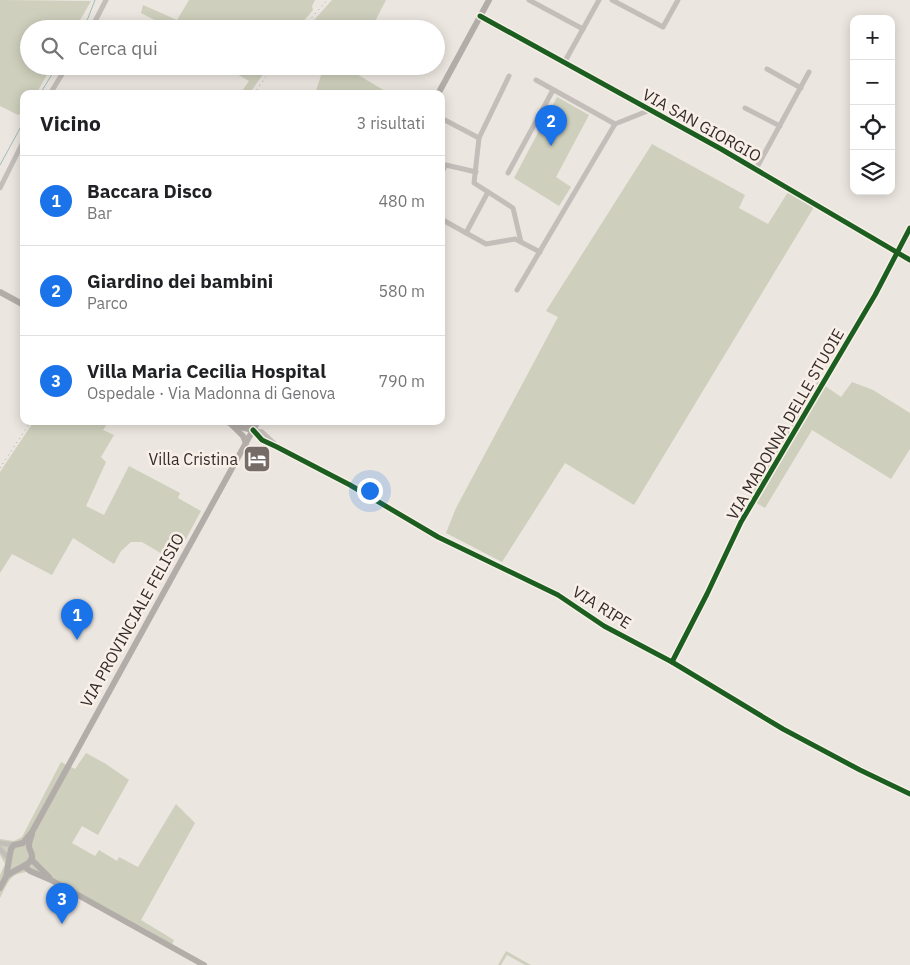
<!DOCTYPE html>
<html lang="it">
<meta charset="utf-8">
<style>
body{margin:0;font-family:"IBM Plex Sans",sans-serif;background:#f2f2f2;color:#202124}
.controls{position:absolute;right:15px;top:15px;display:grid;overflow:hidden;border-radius:10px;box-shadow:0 2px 12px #0003}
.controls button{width:45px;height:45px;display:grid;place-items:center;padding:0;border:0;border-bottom:1px solid #e0e0e0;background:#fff;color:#202124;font:25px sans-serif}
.you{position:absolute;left:369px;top:490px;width:18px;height:18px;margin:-12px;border:4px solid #fff;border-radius:50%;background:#1a73e8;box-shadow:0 0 0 8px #1a73e833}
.badge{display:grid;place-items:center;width:32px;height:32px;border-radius:50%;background:#1a73e8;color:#fff;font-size:16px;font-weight:700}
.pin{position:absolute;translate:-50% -41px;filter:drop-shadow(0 1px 2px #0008)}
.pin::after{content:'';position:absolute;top:26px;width:18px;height:15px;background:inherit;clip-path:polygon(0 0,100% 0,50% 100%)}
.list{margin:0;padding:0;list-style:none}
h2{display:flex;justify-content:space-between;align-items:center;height:65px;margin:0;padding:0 20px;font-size:21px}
h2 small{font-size:16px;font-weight:400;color:#757577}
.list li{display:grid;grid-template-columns:32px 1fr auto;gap:15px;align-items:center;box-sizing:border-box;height:90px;padding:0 20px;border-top:1px solid #e0e0e0}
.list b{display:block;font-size:19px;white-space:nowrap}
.list p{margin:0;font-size:16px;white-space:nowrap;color:#757577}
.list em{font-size:16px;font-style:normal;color:#757577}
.icon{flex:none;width:28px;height:28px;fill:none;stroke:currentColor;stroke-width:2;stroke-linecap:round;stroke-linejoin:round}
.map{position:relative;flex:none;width:910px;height:965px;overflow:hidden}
.search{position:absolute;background:#fff;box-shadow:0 2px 12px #0003;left:20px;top:20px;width:425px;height:55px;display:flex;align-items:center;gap:12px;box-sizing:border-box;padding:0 18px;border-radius:28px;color:#757577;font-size:19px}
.panel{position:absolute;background:#fff;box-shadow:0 2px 12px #0003;left:20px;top:90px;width:425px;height:335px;border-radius:10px}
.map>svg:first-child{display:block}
</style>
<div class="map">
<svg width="910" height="965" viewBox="0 0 910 965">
<rect width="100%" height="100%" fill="#ece6e0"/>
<g fill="#cecfbc">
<polygon points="0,0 91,1 75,29 29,29 29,66 52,66 36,94 24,94 24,112 18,115 0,106"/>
<polygon points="189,0 315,0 312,6 313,10 297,29 172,29 141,13 143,5 177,20"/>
<polygon points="332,0 386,0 371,29 306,29"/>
<polygon points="223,66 269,66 249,94 240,94 249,81"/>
<polygon points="324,66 351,66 350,70 390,94 315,94"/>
<polygon points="557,97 589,115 556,177 571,187 559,206 514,178"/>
<polygon points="652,144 745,195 739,208 768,224 788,192 814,207 634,505 565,463 502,562 446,533 456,508 558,317 546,311"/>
<polygon points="818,381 841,397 852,382 873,390 910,413 910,449 891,479 812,430 765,508 748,498"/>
<polygon points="34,421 109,421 103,430 114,435 101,457 106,462 86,506 104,515 129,466 180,493 178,498 201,511 174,561 142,542 131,542 121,551 114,564 73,538 52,575 12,554 0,573 0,472"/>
<path d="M 86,753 L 106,764 L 129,780 L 98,835 L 82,826 L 72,843 L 95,856 L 99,850 L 117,861 L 119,857 L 138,867 L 176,804 L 195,823 L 141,920 L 174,940 L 170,949 L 31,872 C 10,872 9,881 0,898 L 0,875 L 5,864 L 0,855 L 0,839 L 14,841 L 22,837 L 61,762 L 75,769 Z"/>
<polygon points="506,951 531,965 525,965 507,955 501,965 498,965"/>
</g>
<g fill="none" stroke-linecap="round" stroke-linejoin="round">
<g stroke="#9fbcba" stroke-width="1">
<polyline points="81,29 88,18 95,0"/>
<polyline points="40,94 57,66"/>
<polyline points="0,165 24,121"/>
</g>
<g stroke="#c4beba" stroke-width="5">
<polyline points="529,0 583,29"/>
<polyline points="612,0 663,27 678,0"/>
<polyline points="480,16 721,149 910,260"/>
<polyline points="91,29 106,0"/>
<polyline points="564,63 599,0"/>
<polyline points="767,69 801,88"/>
<polyline points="509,76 479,138 474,183 513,208 521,242"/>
<polyline points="536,80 615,124"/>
<polyline points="50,94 67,66"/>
<polyline points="745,108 780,126"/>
<polyline points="441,118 479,138"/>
<polyline points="756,169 809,72"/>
<polyline points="441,173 446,165 476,172"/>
<polyline points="508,173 553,90"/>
<polyline points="0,188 24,140"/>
<polyline points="441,219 486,244 515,239 540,252"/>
<polyline points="466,233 488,192"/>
<polyline points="517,290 615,124 650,110"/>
<polyline points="253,430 262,440 277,447 350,485 438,537 558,595 604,626 672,662 783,729 860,770 910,794"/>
<polyline points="253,430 262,432 275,444"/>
<polyline points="672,662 707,594 741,522 875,295 910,228"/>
<polyline points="0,843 14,845"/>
<polyline points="0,849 9,859"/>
</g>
<g stroke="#b3ada9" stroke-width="6">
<polyline points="438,94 489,0"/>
<polyline points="0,292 24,305"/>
<polyline points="227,421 232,425 253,430"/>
<polyline points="246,421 253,430"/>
<polyline points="233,426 243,436 246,443"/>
<polyline points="31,859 49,877"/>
<polyline points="24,866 30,871 51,880 204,965"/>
<path d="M 7,876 C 14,869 30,866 32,858 C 33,853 29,850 29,846 C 29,842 31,837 32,834"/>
<polyline points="0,888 6,877 11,849 14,845 23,843 32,832 258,421"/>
</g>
<g stroke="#aca7a4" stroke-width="1" stroke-dasharray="1 4" stroke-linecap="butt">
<polyline points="302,29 327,0"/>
<polyline points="254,94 273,66"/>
<polyline points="0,468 31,421"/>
</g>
<g stroke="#f8f0e8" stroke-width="8">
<g id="cycleway">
<polyline points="480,16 721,149 910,260"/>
<polyline points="253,430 262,440 277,447 350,485 438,537 558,595 604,626 672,662 783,729 860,770 910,794"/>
<polyline points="672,662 707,594 741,522 875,295 910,228"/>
</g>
</g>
<use href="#cycleway" stroke="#1b5e20" stroke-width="5"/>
</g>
<defs>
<g id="hotel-square" transform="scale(1.4375)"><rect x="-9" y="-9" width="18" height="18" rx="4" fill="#756c68" stroke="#f8f0e8"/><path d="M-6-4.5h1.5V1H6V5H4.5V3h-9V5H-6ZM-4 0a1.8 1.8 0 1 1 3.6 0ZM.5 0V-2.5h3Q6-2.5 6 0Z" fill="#fff"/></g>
</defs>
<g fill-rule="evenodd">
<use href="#hotel-square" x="257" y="459"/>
</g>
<g text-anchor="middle" stroke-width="5" stroke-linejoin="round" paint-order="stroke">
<g font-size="16" fill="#352b28" stroke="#f8f0e8">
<text transform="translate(702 125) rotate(29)" y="6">VIA SAN GIORGIO</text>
<text transform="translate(785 424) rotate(-60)" y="6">VIA MADONNA DELLE STUOIE</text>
<text transform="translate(602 607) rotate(32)" y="6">VIA RIPE</text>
<text transform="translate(132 620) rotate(-61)" y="6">VIA PROVINCIALE FELISIO</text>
</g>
<g font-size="16" fill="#352b28" stroke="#f8f0e8" text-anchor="end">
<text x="238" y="465">Villa Cristina</text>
</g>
</g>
</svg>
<div class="controls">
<button>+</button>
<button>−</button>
<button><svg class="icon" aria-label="locate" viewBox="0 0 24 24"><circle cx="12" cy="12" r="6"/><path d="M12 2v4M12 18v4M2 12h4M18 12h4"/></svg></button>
<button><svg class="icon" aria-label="layers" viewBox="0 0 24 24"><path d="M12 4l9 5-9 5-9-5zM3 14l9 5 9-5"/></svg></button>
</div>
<div class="you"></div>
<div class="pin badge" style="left:77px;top:640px">1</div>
<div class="pin badge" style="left:551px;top:146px">2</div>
<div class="pin badge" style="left:62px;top:924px">3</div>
<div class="search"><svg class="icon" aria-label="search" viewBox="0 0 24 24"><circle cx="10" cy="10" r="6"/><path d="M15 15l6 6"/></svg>Cerca qui</div>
<section class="panel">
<h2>Vicino<small>3 risultati</small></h2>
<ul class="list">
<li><span class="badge">1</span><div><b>Baccara Disco</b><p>Bar</p></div><em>480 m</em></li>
<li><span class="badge">2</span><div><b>Giardino dei bambini</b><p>Parco</p></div><em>580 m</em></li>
<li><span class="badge">3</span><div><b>Villa Maria Cecilia Hospital</b><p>Ospedale · Via Madonna di Genova</p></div><em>790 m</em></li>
</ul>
</section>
</div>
